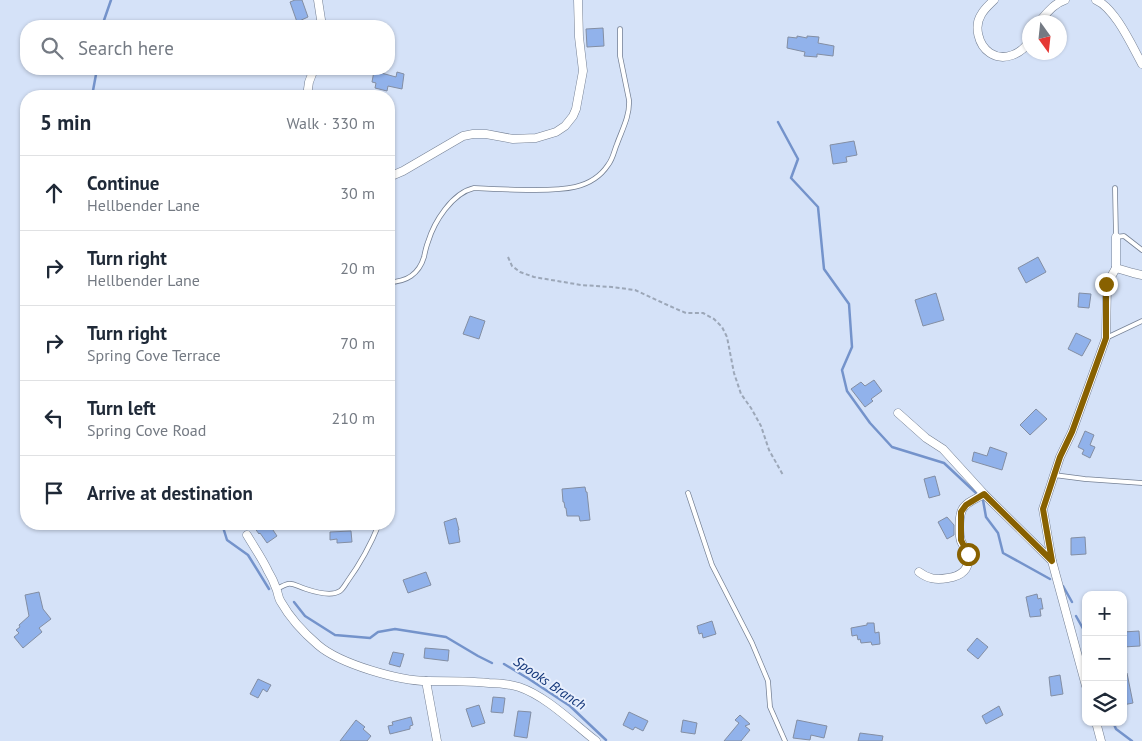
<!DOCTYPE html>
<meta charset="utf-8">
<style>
body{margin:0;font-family:"PT Sans",sans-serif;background:#f2f2f3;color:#1f2937}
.controls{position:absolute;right:15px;bottom:15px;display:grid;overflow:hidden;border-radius:10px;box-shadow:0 1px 4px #0004}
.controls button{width:45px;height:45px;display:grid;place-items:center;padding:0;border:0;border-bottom:1px solid #e0e1e3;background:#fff;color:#1f2937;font:25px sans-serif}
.compass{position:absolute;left:1022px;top:15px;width:45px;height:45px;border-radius:50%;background:#fff;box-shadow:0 1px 4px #0004;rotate:165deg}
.stop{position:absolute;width:15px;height:15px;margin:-11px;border:4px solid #886100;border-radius:50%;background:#fff}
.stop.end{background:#886100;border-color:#fff;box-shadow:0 1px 5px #0008}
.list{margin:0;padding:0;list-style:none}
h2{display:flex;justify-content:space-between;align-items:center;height:65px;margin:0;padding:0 20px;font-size:21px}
h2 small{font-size:16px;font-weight:400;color:#747a83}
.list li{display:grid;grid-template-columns:32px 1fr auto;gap:15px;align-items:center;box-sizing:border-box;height:75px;padding:0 20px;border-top:1px solid #e0e1e3}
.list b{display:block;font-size:19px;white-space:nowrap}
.list p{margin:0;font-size:16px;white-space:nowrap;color:#747a83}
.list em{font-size:16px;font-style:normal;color:#747a83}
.icon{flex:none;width:28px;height:28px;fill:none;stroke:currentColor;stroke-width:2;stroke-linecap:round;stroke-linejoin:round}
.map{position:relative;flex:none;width:1142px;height:741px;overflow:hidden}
.search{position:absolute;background:#fff;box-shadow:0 1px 4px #0004;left:20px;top:20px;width:375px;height:55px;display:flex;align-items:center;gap:12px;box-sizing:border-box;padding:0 18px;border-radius:20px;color:#747a83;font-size:19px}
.panel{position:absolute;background:#fff;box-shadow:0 1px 4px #0004;left:20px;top:90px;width:375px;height:440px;border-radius:20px}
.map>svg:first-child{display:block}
</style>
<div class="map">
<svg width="1142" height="741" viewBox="0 0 1142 741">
<rect width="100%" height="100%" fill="#d5e2f8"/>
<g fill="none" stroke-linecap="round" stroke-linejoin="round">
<g stroke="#7493cb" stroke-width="2.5">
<polyline points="102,26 111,0"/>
<polyline points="92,96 97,69"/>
<polyline points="778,122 798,159 791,178 818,207 824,269 849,304 852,347 842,370 847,391 870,423 892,447 944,463 976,493"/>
<polyline points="983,500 986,517 998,533 1003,553 1050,579"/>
<polyline points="222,524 227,540 248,555 269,589"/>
<polyline points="1063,586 1072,602"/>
<polyline points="294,602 305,616 335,635 370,638 378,632 395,629 446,637 478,656 492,663"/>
<polyline points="1076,616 1086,634"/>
<polyline points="504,664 529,679 570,706 606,740"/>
<polyline points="1113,722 1116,729 1132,741"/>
</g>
</g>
<g fill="#91b2eb" stroke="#838ea3">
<polygon points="295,0 302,0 308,17 297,22 290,2"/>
<polygon points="603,28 604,46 587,47 586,29"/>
<polygon points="797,36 807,38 807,36 819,37 818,43 834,46 833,56 817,54 817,57 804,56 805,52 787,48 788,37 797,38"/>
<polygon points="374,71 396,77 397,72 404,74 402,89 388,86 387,91 375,88 376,83 372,82"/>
<polygon points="854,141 857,155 846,157 847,162 833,164 830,145"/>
<polygon points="1038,257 1046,272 1026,283 1018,268"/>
<polygon points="936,293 944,320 923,326 915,300"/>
<polygon points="1079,293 1091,294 1089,308 1078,307"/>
<polygon points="470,316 485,321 479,339 463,334"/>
<polygon points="1076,333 1091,340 1082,356 1068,349"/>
<polygon points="874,380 882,391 871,399 873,401 865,407 851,389 861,382 865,386"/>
<polygon points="1036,409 1047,419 1030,435 1020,425"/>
<polygon points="1085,431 1094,435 1090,445 1095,447 1090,458 1082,454 1084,450 1078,447"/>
<polygon points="990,447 1007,453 1002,470 972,461 974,452 987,456"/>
<polygon points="935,476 940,495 929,498 924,479"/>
<polygon points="585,487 586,492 587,492 590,520 580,521 579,516 567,516 566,508 565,508 564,502 563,502 562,489"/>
<polygon points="947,517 954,525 954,535 947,539 938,522"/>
<polygon points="456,518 459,530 458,530 460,542 449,544 444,522"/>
<polygon points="259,524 269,524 277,536 267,543 260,533 259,534 254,527"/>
<polygon points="351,531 352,542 337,543 337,539 330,540 330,532"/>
<polygon points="1085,537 1086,554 1071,555 1071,538"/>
<polygon points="426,572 431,585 408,593 403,580"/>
<polygon points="39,592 43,609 51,619 39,628 42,632 23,648 14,637 19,633 16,630 20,627 19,625 29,616 25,595"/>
<polygon points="1037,594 1038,599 1041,598 1043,609 1040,609 1041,616 1030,617 1026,597"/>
<polygon points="712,621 716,634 703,638 702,633 699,634 697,626"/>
<polygon points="867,623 874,623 875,633 879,632 880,644 872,645 871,642 861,643 860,639 858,640 857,635 852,636 851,628 867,625"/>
<polygon points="1139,631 1140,646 1123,647 1123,632"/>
<polygon points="977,638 988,647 978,659 967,650"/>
<polygon points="425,648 449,650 448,661 424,658"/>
<polygon points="393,652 404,654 400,667 389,664"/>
<polygon points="1127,673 1133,703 1123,705 1123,674"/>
<polygon points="1060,675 1063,694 1051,696 1049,677"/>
<polygon points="258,679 271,685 267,692 263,689 258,698 250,694"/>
<polygon points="493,697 505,698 503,713 491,712"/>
<polygon points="479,705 485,723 472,727 466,709"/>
<polygon points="999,706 1003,715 986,724 982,716"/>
<polygon points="518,711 531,712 527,738 514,736"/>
<polygon points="629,712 648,721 643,731 635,727 633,730 623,725"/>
<polygon points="740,715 750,724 745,726 750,730 741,741 724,741 739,723 735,720"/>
<polygon points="411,717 413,725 410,726 410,729 390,734 388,726 393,725 392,722"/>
<polygon points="356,720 365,727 363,729 371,736 367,741 340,741"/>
<polygon points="683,720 697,723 695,734 681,732"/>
<polygon points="797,720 827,726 824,738 811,735 810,740 793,738"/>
<polygon points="860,733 883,736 882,741 858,741"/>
</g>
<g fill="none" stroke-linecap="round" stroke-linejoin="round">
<g stroke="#758094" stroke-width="5.5">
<g id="service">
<polyline points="1115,188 1116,237 1124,236 1142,250"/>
<path d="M 389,282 C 406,282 419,274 424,257 C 425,252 426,247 428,242 C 434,222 452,193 474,188 C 493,189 512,190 532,190 C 559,190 591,191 608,165 C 613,159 614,151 617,144 C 622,130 630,116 629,100 L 620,56 L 620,29"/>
<polyline points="1106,338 1142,321"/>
<polyline points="1054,475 1085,479 1142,483"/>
<polyline points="688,493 712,565 752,643 768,681 770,707 785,741"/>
<path d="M 277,589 C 292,580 291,584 306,589 C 315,592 331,597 340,591 C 343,589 345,585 347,582 C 360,564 371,544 379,524"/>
</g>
</g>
<g stroke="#758094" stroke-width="9">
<g id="minor">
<polyline points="318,0 322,26"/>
<path d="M 994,0 C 989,5 984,9 981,15 C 974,26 978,45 990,53 C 1004,62 1022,54 1030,40"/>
<path d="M 1096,0 C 1115,8 1132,46 1142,64"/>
<path d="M 1039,22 C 1047,13 1053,4 1065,0"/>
<polyline points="307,96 309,82 314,69"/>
<polyline points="389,177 403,171 463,136 473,134 486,134 513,139 536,138 556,132 565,126 573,116 576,109 583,71 579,37 578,0"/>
<polyline points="1116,237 1116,268 1133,273 1142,275"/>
<polyline points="898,413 926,438 943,449 984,494 1052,561"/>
<path d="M 247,535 C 254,547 262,558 268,571 C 271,576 274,582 276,588 C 278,592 278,598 281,602 C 290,618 304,633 318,645 C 340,664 399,681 428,681 C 448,681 469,681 489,683 C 499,683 509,684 519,687 C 546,696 573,723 596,741"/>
<path d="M 919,572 C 928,579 936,580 948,578 C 962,576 970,569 968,555 C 967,550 963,546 961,541 C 959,535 959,519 961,513 C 963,503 976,499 984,494"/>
<polyline points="426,681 437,741"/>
<polyline points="1086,686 1052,561 1043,509 1060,457 1072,432 1106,338 1107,284 1116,268"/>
<polyline points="1096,722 1101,741"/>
</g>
</g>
<polyline stroke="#9ca7b8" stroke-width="2" stroke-dasharray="4 2.5" stroke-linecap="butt" points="508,257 512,266 520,272 534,277 581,285 612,287 635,290 674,308 686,313 703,313 714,319 722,327 727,337 734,373 741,394 751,408 761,426 769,450 783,475"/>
<use href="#service" stroke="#fff" stroke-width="4"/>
<use href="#minor" stroke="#fff" stroke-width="8"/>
</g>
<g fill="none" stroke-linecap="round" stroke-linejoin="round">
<polyline stroke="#886100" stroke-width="6" points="968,554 961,540 961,512 966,505 984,494 1052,561 1043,509 1060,457 1072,432 1106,338 1106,284"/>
</g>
<g text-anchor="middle" stroke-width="4" stroke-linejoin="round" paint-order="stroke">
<g font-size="14" font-style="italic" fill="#133679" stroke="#e7eefc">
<text transform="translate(550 683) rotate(34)" y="5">Spooks Branch</text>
</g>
</g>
</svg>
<div class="controls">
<button>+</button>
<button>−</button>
<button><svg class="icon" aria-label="layers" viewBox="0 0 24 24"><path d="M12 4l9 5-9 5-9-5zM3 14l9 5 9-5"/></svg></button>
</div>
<svg class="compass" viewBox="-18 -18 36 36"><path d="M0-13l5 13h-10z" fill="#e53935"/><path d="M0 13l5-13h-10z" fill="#747a83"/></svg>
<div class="stop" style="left:968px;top:554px"></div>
<div class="stop end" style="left:1106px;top:284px"></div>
<div class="search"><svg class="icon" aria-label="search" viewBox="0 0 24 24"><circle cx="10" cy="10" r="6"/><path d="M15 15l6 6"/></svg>Search here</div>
<section class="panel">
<h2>5 min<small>Walk · 330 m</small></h2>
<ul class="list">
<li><svg class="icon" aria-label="ahead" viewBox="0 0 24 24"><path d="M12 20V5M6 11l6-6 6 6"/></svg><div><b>Continue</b><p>Hellbender Lane</p></div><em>30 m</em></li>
<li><svg class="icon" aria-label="right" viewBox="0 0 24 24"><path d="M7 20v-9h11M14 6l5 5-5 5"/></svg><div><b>Turn right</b><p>Hellbender Lane</p></div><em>20 m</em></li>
<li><svg class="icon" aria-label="right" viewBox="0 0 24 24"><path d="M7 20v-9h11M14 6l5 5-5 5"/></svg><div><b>Turn right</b><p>Spring Cove Terrace</p></div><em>70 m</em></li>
<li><svg class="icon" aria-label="left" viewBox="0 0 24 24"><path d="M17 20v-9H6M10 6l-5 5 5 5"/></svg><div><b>Turn left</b><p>Spring Cove Road</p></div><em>210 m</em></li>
<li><svg class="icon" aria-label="arrive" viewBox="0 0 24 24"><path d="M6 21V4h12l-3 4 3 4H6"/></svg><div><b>Arrive at destination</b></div></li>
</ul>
</section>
</div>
